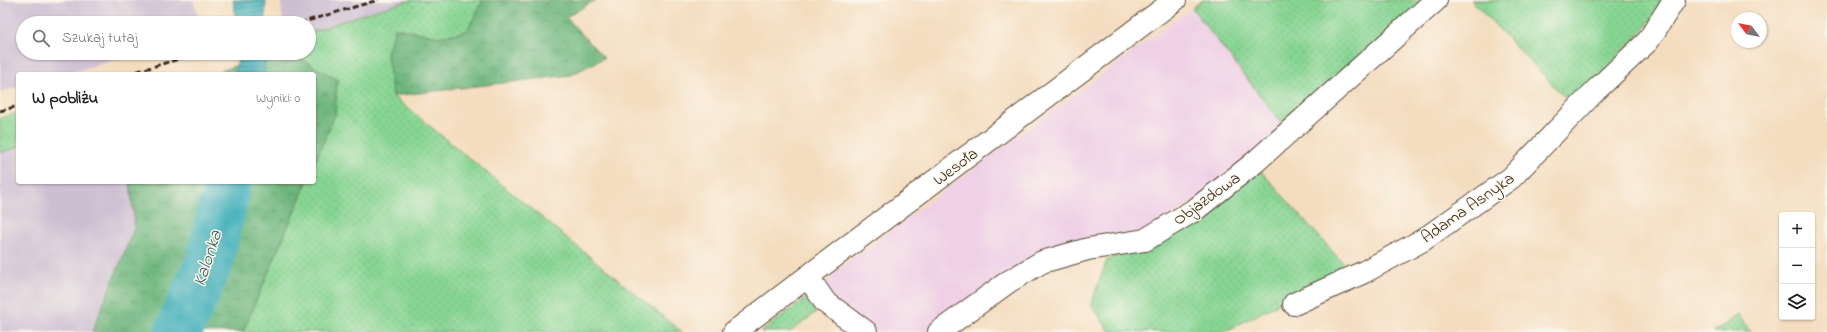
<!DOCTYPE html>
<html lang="pl">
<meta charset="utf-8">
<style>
body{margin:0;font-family:"Indie Flower",sans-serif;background:#f6f6f6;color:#202124}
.controls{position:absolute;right:12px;bottom:12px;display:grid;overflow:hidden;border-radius:4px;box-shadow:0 1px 3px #0004}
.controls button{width:36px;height:36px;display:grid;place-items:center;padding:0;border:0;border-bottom:1px solid #e0e0e0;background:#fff;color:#202124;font:20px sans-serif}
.compass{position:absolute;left:1731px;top:12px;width:36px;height:36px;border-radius:50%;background:#fff;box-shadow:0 1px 3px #0004;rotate:302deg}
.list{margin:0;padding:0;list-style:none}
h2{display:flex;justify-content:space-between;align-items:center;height:52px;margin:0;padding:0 16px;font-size:17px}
h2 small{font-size:13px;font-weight:400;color:#757577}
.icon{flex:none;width:22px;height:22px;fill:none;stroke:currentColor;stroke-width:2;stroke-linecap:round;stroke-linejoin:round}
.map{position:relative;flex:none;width:1827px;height:332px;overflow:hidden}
.search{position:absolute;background:#fff;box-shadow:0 1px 3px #0004;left:16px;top:16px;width:300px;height:44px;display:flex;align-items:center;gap:10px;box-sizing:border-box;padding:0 14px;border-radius:22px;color:#757577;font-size:15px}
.panel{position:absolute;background:#fff;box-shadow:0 1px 3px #0004;left:16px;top:72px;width:300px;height:112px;border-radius:4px}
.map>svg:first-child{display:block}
</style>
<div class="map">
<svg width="1827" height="332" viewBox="0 0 1827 332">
<defs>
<pattern id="grass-dots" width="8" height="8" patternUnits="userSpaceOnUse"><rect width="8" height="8" fill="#87d593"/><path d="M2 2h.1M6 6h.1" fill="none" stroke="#75b77e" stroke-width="1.8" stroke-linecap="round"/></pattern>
<pattern id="forest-crowns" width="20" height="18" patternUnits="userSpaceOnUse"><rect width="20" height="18" fill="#6db67d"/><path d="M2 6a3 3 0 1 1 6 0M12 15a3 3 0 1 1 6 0" fill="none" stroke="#5b9466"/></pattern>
<pattern id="water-rules" width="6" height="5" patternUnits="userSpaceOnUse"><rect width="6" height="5" fill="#3eaeb9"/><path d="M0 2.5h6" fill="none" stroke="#358e96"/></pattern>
</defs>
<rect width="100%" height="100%" fill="#fbf7ec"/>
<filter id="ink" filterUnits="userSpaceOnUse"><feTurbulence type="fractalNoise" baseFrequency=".025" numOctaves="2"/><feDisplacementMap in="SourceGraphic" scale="8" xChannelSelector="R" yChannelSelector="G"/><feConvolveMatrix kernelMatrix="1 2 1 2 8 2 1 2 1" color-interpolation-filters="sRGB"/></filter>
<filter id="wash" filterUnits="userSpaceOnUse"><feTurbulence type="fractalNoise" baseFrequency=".012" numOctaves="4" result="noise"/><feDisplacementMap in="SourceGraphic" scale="16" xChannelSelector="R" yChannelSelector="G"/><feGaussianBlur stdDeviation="0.9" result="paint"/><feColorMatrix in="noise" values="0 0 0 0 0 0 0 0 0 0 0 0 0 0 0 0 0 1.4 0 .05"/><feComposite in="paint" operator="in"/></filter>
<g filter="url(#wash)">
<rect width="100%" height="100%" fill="#f4ddbf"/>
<polygon fill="#efd0e6" points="1192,8 1287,130 1146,236 1038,253 930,331 926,332 872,332 830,303 825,287 833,273"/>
<g fill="#cdbed2">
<polygon points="0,0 193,0 200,23 23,23 23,53 140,53 65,74 18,74 18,87 0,92"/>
<polygon points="287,0 496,0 286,67 285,53 309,53 309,23 283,23 281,2"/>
<polygon points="18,147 18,182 130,182 135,226 92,332 0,332 0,153"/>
</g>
<g fill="url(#grass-dots)" stroke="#618058">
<polygon points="411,0 483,0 467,31 440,37 395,28 387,54 393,96 682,332 243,332 307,182 314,182 314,164 335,115 337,79 289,53 309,53 309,33 360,15"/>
<polygon points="1203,0 1424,0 1287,130 1192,8"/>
<polygon points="1471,0 1665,0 1643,31 1571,104"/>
<polygon points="18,113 18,147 0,153 0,118"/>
<polygon points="1259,169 1350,271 1280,303 1224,332 1110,332 1091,304 1107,260 1169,235"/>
<polygon points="808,297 819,310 790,332 761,332"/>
<polygon points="1738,315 1751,332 1713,332"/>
</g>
<g fill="url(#forest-crowns)" stroke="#54704e">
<polygon points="483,0 596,0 566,17 604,58 571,75 393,96 387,54 395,28 440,37 467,31"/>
<polygon points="268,53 289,53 337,79 335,115 314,164 314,74 213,74"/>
<polygon points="130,182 307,182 243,332 92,332 135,226"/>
</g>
<g fill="url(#water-rules)" stroke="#3c6c6c">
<polygon points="233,0 266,0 265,23 236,23"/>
<polygon points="239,53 265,53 264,74 235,74"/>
<polygon points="215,182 244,182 234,226 211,207"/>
</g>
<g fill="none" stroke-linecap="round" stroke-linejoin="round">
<polyline stroke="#3eaeb9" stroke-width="48" points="178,332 209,263 228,182"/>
</g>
</g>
<g filter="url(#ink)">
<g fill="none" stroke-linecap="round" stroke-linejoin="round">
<g stroke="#574536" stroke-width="24">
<g id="minor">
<polyline points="808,277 825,302 866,332"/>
<polyline points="1294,304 1364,272 1423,240 1511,178 1596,90 1648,41 1674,0"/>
<polyline points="939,332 1008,282 1042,262 1088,249 1145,240 1196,209 1254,163 1436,0"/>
</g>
</g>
<g stroke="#574536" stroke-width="24">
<polyline id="secondary" points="734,332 1175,0"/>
</g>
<use href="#minor" stroke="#fff" stroke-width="22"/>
<use href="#secondary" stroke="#fff" stroke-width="22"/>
<g stroke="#3b2a1e" stroke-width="3" stroke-dasharray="6 3" stroke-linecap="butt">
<polyline points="300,23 378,0"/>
<polyline points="128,74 199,53"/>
<polyline points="0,111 18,106"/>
</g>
</g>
</g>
<g text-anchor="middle" stroke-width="3" stroke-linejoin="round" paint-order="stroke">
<g font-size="17" fill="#3b2a1e" stroke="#fbf7ec">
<text transform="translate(955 166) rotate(-37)" y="6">Wesoła</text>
<text transform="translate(1206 198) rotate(-36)" y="6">Objazdowa</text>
<text transform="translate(1467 207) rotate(-35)" y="6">Adama Asnyka</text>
</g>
<g font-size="18" font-style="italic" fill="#3c5f5c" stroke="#fbf7ec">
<text transform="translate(207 258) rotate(-72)" y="6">Kalonka</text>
</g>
</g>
</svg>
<div class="controls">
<button>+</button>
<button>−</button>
<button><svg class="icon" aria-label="layers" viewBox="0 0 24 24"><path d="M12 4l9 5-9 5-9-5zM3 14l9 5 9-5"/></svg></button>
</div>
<svg class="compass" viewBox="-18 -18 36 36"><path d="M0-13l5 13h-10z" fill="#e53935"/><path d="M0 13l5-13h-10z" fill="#757577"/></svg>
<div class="search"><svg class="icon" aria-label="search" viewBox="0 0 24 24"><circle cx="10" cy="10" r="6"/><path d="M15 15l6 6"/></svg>Szukaj tutaj</div>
<section class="panel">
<h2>W pobliżu<small>Wyniki: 0</small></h2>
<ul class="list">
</ul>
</section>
</div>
